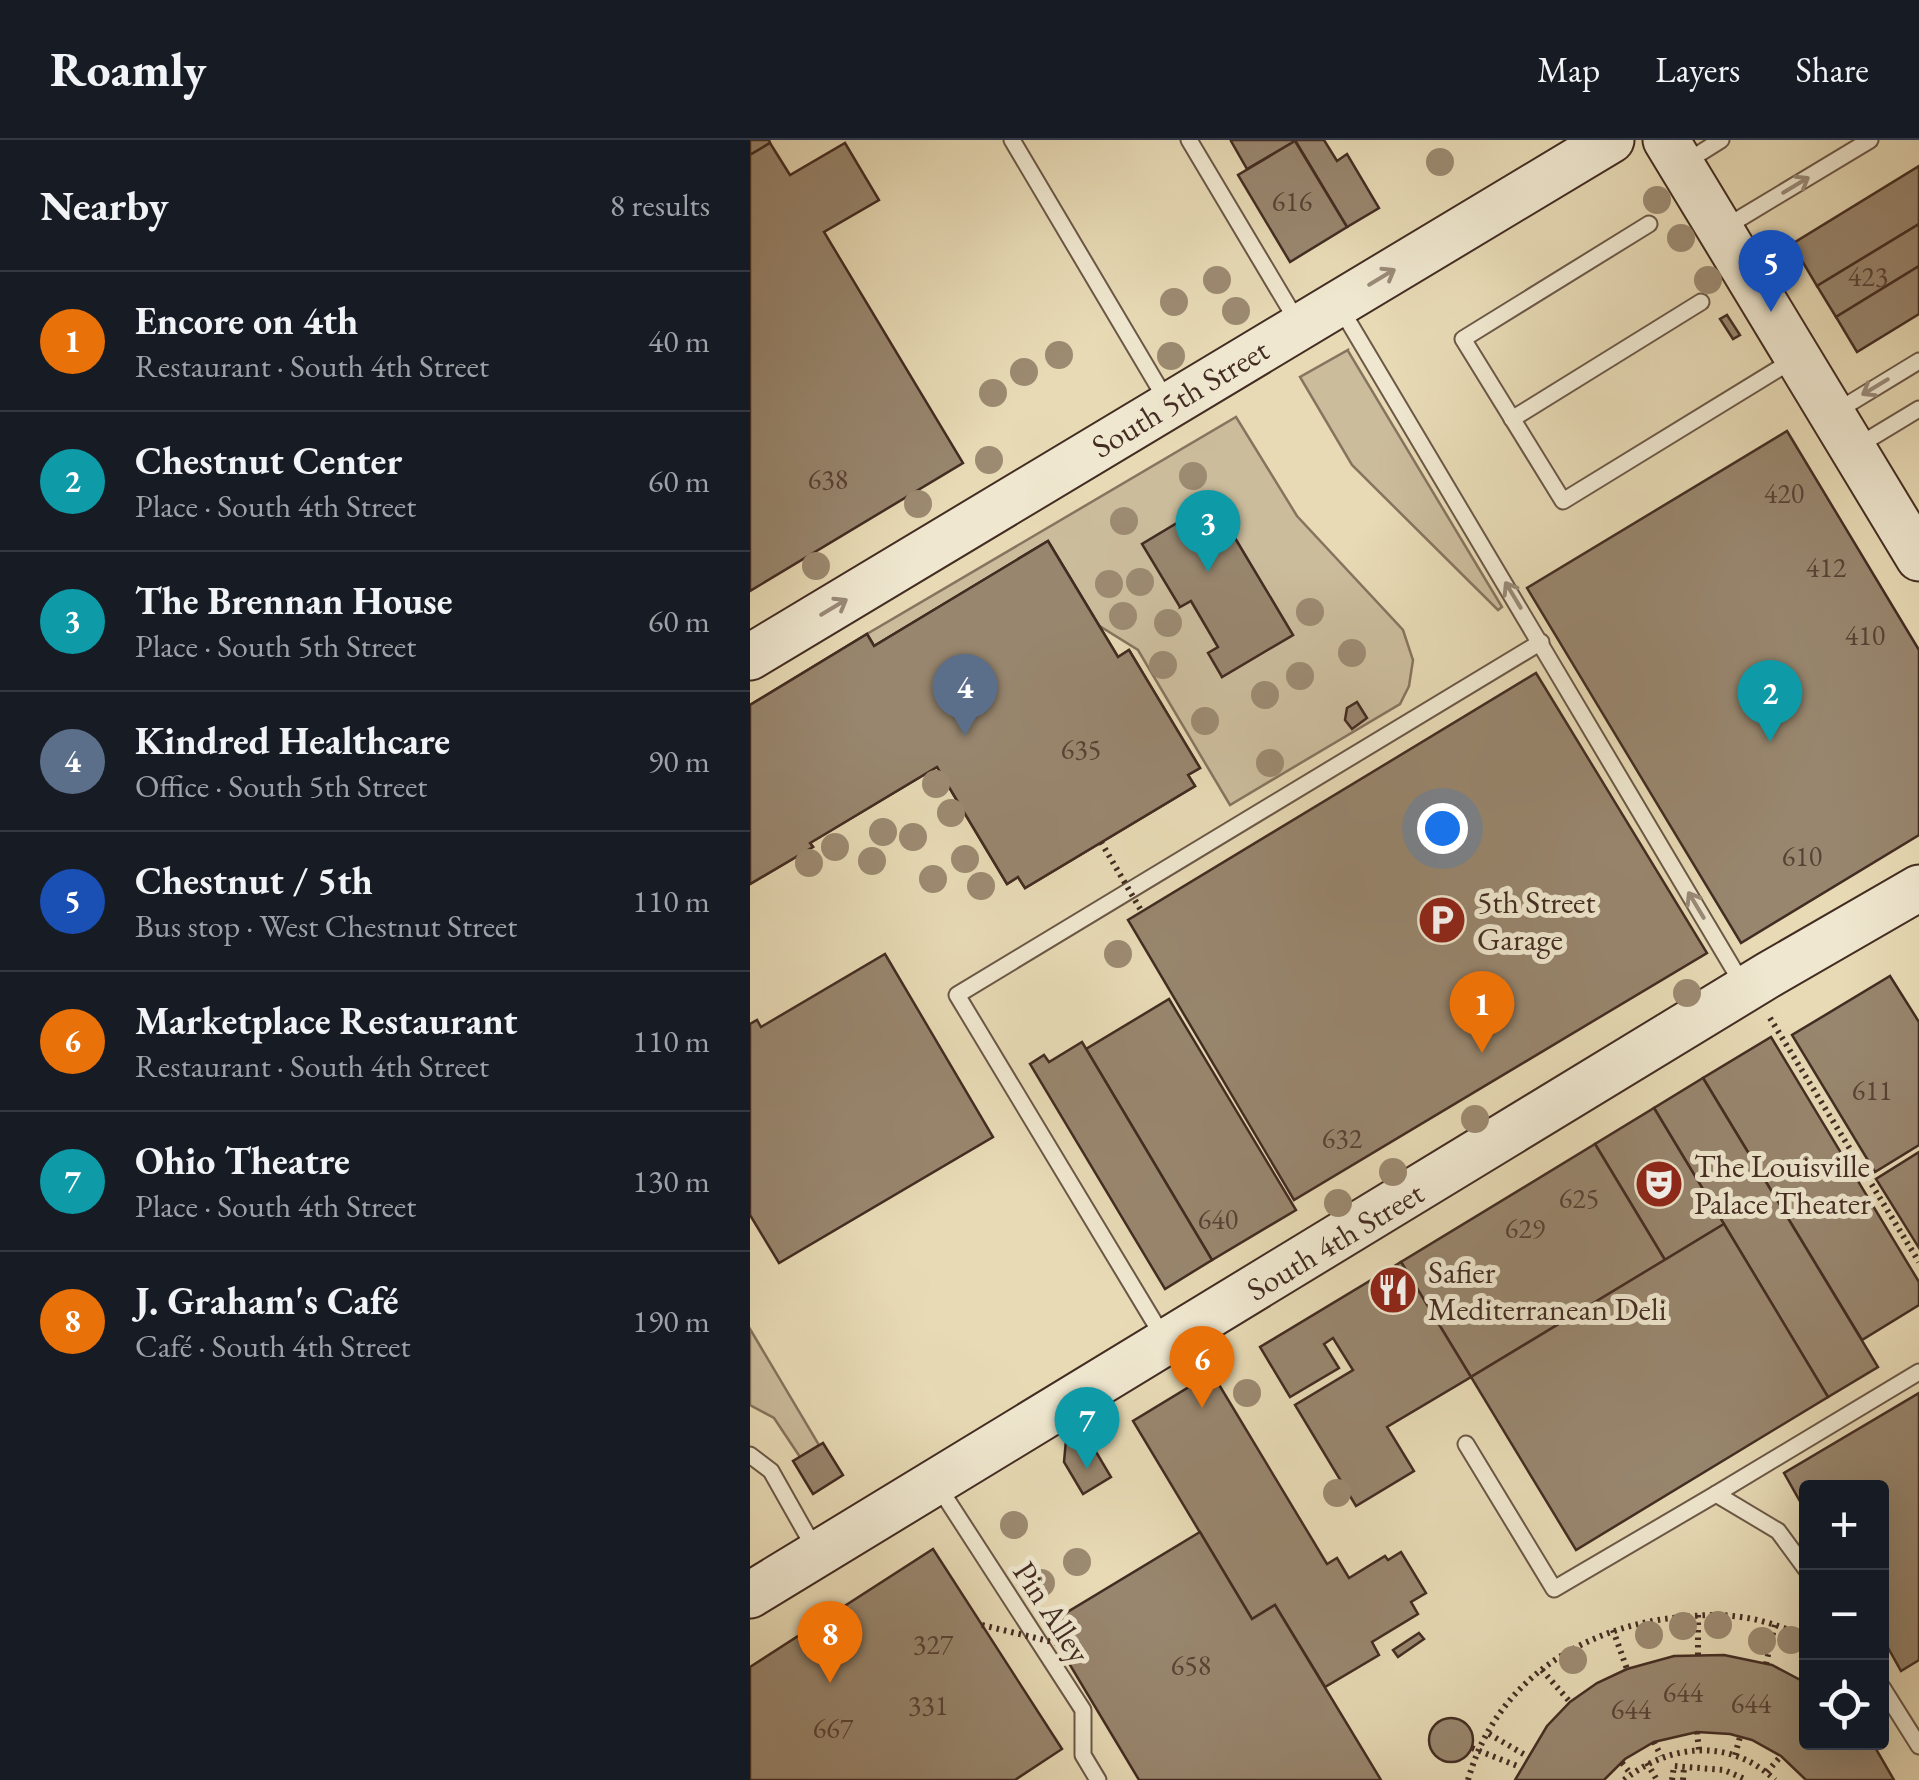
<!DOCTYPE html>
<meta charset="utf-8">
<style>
body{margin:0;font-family:"EB Garamond",serif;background:#242831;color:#f1f3f6}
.controls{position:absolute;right:30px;bottom:30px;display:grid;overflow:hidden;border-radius:10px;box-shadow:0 10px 40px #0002}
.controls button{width:90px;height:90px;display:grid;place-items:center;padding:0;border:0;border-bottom:2px solid #363941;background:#171b24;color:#f1f3f6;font:50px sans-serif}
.you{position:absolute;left:692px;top:688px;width:35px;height:35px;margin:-25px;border:8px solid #fff;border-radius:50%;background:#1a73e8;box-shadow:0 0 0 15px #1a73e833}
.badge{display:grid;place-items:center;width:65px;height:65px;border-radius:50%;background:#c59692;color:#fff;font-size:32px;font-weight:700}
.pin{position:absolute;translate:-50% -82px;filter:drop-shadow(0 2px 5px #0008)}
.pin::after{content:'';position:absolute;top:52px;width:35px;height:30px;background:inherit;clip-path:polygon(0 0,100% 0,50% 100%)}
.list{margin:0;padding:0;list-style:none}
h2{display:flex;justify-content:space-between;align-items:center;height:130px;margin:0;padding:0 40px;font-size:42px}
h2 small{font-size:32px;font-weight:400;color:#9ea1a6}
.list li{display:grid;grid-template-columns:65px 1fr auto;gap:30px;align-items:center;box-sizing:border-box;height:140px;padding:0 40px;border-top:2px solid #363941}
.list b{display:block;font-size:38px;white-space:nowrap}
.list p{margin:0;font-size:32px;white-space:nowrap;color:#9ea1a6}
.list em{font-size:32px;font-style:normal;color:#9ea1a6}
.icon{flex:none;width:55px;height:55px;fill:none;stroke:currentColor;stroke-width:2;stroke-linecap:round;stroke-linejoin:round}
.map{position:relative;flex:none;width:1169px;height:1640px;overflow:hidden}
header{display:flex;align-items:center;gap:60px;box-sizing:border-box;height:140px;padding:0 50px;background:#171b24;border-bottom:2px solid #363941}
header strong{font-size:48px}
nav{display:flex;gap:55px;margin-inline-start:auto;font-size:35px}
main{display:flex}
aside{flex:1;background:#171b24}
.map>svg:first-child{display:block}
</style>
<header>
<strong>Roamly</strong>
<nav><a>Map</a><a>Layers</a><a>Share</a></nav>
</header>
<main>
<aside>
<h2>Nearby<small>8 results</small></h2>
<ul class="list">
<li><span class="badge" style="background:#e8710a">1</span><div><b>Encore on 4th</b><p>Restaurant · South 4th Street</p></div><em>40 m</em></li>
<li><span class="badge" style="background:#0f9aa8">2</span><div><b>Chestnut Center</b><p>Place · South 4th Street</p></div><em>60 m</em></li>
<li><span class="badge" style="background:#0f9aa8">3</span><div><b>The Brennan House</b><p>Place · South 5th Street</p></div><em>60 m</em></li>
<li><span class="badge" style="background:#5c6f8a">4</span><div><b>Kindred Healthcare</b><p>Office · South 5th Street</p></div><em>90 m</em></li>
<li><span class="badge" style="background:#1a4fb4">5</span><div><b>Chestnut / 5th</b><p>Bus stop · West Chestnut Street</p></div><em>110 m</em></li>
<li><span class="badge" style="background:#e8710a">6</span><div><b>Marketplace Restaurant</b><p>Restaurant · South 4th Street</p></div><em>110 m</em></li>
<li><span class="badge" style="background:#0f9aa8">7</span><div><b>Ohio Theatre</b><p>Place · South 4th Street</p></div><em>130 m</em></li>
<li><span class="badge" style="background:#e8710a">8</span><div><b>J. Graham's Café</b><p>Café · South 4th Street</p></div><em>190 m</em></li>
</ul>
</aside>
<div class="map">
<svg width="1169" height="1640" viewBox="0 0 1169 1640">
<rect width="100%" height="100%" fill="#e7dab5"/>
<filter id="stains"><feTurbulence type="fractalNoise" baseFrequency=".002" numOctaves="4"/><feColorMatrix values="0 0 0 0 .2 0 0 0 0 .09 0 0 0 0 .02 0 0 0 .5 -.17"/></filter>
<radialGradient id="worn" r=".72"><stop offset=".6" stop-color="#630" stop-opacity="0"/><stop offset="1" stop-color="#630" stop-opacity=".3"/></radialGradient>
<g fill="#cbbc9c" stroke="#87745f" stroke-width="2.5" fill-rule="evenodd">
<polygon points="598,210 598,211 752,467 748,470 602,325 550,237"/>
<path d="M 486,277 L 547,376 L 653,490 L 663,520 L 659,546 L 650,564 L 480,665 L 388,510 L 348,485 L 298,402 L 124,506 L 117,494 ZM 479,388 L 543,495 L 472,537 L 468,507 L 441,461 L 430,467 L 458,400 Z"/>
<polygon points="0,1189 69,1305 50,1317 24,1278 0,1265"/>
</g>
<g fill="#98866e" stroke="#432c22" stroke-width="2.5">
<polygon points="0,0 19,0 20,3 0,15"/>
<polygon points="483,0 545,0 545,1 497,29 481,1"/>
<polygon points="574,0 587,21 597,14 629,68 597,87 545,0"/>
<polygon points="545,1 597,87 540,122 488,35"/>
<polygon points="20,3 40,35 95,3 129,60 74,92 213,323 0,451 0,15"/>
<polygon points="1169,26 1169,84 1067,146 1042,104"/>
<polygon points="1169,84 1169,126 1086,177 1067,146"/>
<polygon points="1169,126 1169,174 1107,212 1086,177"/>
<polygon points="977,175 990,195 983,199 970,179"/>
<polygon points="1037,291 1169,510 1169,695 991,803 777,448"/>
<polygon points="442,374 458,400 479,388 543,495 472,537 458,513 468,507 441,461 430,467 392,404"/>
<polygon points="298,401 368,517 379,510 450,628 438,635 445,646 275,748 268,737 257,744 187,627 60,703 63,707 0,744 0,565 117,494 124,506"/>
<polygon points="298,401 368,517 379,510 450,628 438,635 445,646 275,748 268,737 257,744 187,627 60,703 63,707 0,744 0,565 117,494 124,506"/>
<polygon points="786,533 957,813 544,1060 378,780"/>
<polygon points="607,562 617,578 602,589 595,580 597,568"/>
<polygon points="135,814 243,997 29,1123 0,1075 0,884 7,880 11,887"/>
<polygon points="1140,836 1169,882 1169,1005 1125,1032 1042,895"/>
<polygon points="419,859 546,1070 462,1120 336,909"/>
<polygon points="1021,897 1169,1142 1169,1165 1112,1200 953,938"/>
<polygon points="332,902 462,1120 415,1149 280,924 294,915 299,922"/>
<polygon points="953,938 1128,1227 1078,1257 904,968"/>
<polygon points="904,968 974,1084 915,1120 845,1004"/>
<polygon points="845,1004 915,1120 721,1237 651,1122"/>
<polygon points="1169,1012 1169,1108 1126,1039"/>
<polygon points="974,1084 1078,1257 826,1410 721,1237"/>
<polygon points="651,1122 721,1237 637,1287 664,1331 606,1366 545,1265 603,1230 583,1198 574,1204 589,1228 540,1257 510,1207"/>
<polygon points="462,1233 577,1424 587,1418 599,1438 635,1416 638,1420 651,1412 676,1453 661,1462 668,1474 622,1502 629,1515 575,1547 525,1465 502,1479 383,1281"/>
<polygon points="1169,1253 1169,1520 1151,1531 1132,1497 1132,1348 1056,1348 1056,1372 1034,1333"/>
<polygon points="321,1298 342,1305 361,1337 333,1354 314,1322 316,1300"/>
<polygon points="73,1303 93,1335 63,1354 43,1321"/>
<polygon points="450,1392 502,1479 525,1465 631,1640 389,1640 296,1485"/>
<polygon points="183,1409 312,1609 265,1640 0,1640 0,1527"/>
<polygon points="669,1493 674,1499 648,1517 643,1510"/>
<polygon points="974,1515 1022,1525 1056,1543 1056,1602 1122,1602 1144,1640 1056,1640 1031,1616 1002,1600 980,1594 947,1592 904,1602 875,1619 854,1640 765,1640 797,1586 820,1562 847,1543 877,1529 924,1516"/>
<circle cx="701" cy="1600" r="22"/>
</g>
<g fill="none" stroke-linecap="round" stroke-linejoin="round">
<g stroke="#6c5847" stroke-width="19">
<g id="lane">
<polyline points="262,0 418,263"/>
<polyline points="439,0 547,181"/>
<polyline points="936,22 971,0"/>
<polyline points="899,84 713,199 813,361 1043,220"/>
<polyline points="974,88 1120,0"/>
<polyline points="591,169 993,845"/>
<polyline points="1087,271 1169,221"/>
<polyline points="762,279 951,162"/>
<polyline points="1106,307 1169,269"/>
<polyline points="415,1200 207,855 791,502"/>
<polyline points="716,1304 804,1449 966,1354"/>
<polyline points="0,1315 21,1331 65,1409"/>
<polyline points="188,1346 333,1570 333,1615 348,1640"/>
<polyline points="1056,1429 1028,1391 966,1354 1169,1232"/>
<polyline points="1132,1547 1169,1606"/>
</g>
</g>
<g stroke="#432c22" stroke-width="49">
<g id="secondary">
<polyline points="916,0 1169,418"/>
<polyline points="0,517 861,0"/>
<polyline points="0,1455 1020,834 1169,748"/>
</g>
</g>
<g stroke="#432c22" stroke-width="6" stroke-dasharray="2.5 5" stroke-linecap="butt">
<polyline points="1020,878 1169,1122"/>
<polyline points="948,1475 948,1515"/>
<polyline points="863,1490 877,1529"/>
<polyline points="1016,1524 1025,1484"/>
<polyline points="792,1530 820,1562"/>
<polyline points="947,1592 949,1610"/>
<polyline points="739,1594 777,1616"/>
<polyline points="904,1602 911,1616"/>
<polyline points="722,1608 770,1627"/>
<polyline points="985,1615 990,1597"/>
<polyline points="872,1623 881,1634"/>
<polyline points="897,1623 907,1640"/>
<polyline points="1017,1632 1031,1616"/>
<path d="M 718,1640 C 744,1547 822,1493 914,1479 C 939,1476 965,1473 991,1477 C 1014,1480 1035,1488 1056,1497"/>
<path d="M 874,1640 C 920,1603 981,1598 1025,1640"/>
<polyline points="922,1640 924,1626 974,1630 997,1640"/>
<polyline points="933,1640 934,1627"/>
</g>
<use href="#lane" stroke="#efe7cf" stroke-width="15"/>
<use href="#secondary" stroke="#efe7cf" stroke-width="45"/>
<g stroke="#432c22" stroke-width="6" stroke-dasharray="2.5 5" stroke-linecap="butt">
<polyline points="351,702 392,772"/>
<polyline points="232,1485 307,1503"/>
</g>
</g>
<g fill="#9c8a71">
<circle cx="690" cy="22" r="14"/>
<circle cx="907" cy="60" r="14"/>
<circle cx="931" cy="98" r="14"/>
<circle cx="467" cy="140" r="14"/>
<circle cx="958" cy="140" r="14"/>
<circle cx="424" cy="162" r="14"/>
<circle cx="486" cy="171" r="14"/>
<circle cx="309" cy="215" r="14"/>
<circle cx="421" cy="216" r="14"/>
<circle cx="274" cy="232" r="14"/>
<circle cx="243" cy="253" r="14"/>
<circle cx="239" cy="320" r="14"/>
<circle cx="443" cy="336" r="14"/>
<circle cx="168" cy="364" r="14"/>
<circle cx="374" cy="381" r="14"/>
<circle cx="66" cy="426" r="14"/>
<circle cx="390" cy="442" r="14"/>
<circle cx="359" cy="444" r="14"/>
<circle cx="560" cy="472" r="14"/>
<circle cx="373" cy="476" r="14"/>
<circle cx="418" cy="483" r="14"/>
<circle cx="602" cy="513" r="14"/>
<circle cx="413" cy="525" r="14"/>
<circle cx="550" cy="536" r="14"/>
<circle cx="515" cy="555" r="14"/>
<circle cx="455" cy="581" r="14"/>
<circle cx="520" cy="623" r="14"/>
<circle cx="186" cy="644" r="14"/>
<circle cx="201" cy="673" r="14"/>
<circle cx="133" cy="692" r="14"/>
<circle cx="163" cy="697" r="14"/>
<circle cx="85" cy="707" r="14"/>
<circle cx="215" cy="719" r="14"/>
<circle cx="122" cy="721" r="14"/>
<circle cx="59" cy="723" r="14"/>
<circle cx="183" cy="739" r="14"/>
<circle cx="231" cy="746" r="14"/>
<circle cx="368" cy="814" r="14"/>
<circle cx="937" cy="853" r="14"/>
<circle cx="725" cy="979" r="14"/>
<circle cx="643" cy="1032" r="14"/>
<circle cx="588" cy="1063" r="14"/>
<circle cx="497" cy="1253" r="14"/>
<circle cx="587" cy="1353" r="14"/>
<circle cx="264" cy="1385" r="14"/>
<circle cx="327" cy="1422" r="14"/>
<circle cx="291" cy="1443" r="14"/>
<circle cx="968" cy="1485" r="14"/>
<circle cx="933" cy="1486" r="14"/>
<circle cx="899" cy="1495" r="14"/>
<circle cx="1041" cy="1500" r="14"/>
<circle cx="1012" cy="1501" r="14"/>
<circle cx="823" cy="1520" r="14"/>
</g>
<defs><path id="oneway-shaft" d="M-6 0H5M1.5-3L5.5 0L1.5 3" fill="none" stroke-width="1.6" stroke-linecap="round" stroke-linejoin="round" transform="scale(2.5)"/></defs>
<g stroke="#998a78">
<use href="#oneway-shaft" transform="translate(1046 45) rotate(-31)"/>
<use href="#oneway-shaft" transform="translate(632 137) rotate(-31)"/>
<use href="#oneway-shaft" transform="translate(1125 247) rotate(149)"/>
<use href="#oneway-shaft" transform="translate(763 455) rotate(-121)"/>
<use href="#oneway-shaft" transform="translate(84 467) rotate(-31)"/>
<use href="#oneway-shaft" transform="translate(946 765) rotate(-121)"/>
</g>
<defs>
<g id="parking-disc" transform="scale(2.5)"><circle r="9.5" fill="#8f2418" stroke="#efe7cf"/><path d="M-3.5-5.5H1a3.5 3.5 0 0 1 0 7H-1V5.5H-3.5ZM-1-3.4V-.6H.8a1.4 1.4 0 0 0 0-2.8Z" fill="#fff"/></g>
<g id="theatre-disc" transform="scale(2.5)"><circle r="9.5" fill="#8f2418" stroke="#efe7cf"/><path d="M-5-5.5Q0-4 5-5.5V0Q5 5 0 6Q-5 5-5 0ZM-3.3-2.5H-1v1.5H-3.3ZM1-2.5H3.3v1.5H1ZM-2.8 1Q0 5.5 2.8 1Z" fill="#fff"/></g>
<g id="restaurant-disc" transform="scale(2.5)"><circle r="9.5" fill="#8f2418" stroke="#efe7cf"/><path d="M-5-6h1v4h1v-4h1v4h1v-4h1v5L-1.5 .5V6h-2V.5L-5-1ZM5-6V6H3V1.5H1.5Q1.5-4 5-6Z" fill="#fff"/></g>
</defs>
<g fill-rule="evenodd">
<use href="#parking-disc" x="692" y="780"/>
<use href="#theatre-disc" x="909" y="1044"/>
<use href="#restaurant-disc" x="643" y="1150"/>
</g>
<g text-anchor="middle" stroke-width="10" stroke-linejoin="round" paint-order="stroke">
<g font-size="28" fill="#584235">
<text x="542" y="71">616</text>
<text x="1118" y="146">423</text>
<text x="78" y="349">638</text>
<text x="1034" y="363">420</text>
<text x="1076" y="437">412</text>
<text x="1115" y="505">410</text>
<text x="331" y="619">635</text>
<text x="1052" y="726">610</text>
<text x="1122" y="960">611</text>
<text x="592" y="1008">632</text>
<text x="829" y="1068">625</text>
<text x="468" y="1089">640</text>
<text x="775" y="1098">629</text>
<text x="183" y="1514">327</text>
<text x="441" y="1535">658</text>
<text x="933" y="1562">644</text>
<text x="1001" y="1573">644</text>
<text x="178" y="1575">331</text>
<text x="881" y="1579">644</text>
<text x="83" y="1598">667</text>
</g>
<g font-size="32" fill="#432c22" stroke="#efe7cf">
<text transform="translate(430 258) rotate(-31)" y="11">South 5th Street</text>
<text transform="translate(585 1101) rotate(-31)" y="11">South 4th Street</text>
<text transform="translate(302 1472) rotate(57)" y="11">Pin Alley</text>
</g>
<g font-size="32" fill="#432c22" stroke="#efe7cf" text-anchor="start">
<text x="727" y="773">5th Street<tspan x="727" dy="37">Garage</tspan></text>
<text x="944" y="1037">The Louisville<tspan x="944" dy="37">Palace Theater</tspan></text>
<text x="678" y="1143">Safier<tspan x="678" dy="37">Mediterranean Deli</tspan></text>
</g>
</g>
<rect width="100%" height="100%" filter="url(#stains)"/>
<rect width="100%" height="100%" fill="url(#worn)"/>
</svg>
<div class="controls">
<button>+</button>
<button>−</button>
<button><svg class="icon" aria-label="locate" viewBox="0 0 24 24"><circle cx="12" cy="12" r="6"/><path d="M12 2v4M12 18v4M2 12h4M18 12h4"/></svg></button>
</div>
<div class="you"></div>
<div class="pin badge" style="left:732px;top:913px;background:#e8710a">1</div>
<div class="pin badge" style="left:1020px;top:602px;background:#0f9aa8">2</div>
<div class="pin badge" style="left:458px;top:432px;background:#0f9aa8">3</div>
<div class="pin badge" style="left:215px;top:596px;background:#5c6f8a">4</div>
<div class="pin badge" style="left:1021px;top:172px;background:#1a4fb4">5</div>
<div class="pin badge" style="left:452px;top:1268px;background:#e8710a">6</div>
<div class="pin badge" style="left:337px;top:1329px;background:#0f9aa8">7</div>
<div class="pin badge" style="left:80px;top:1543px;background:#e8710a">8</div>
</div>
</main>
